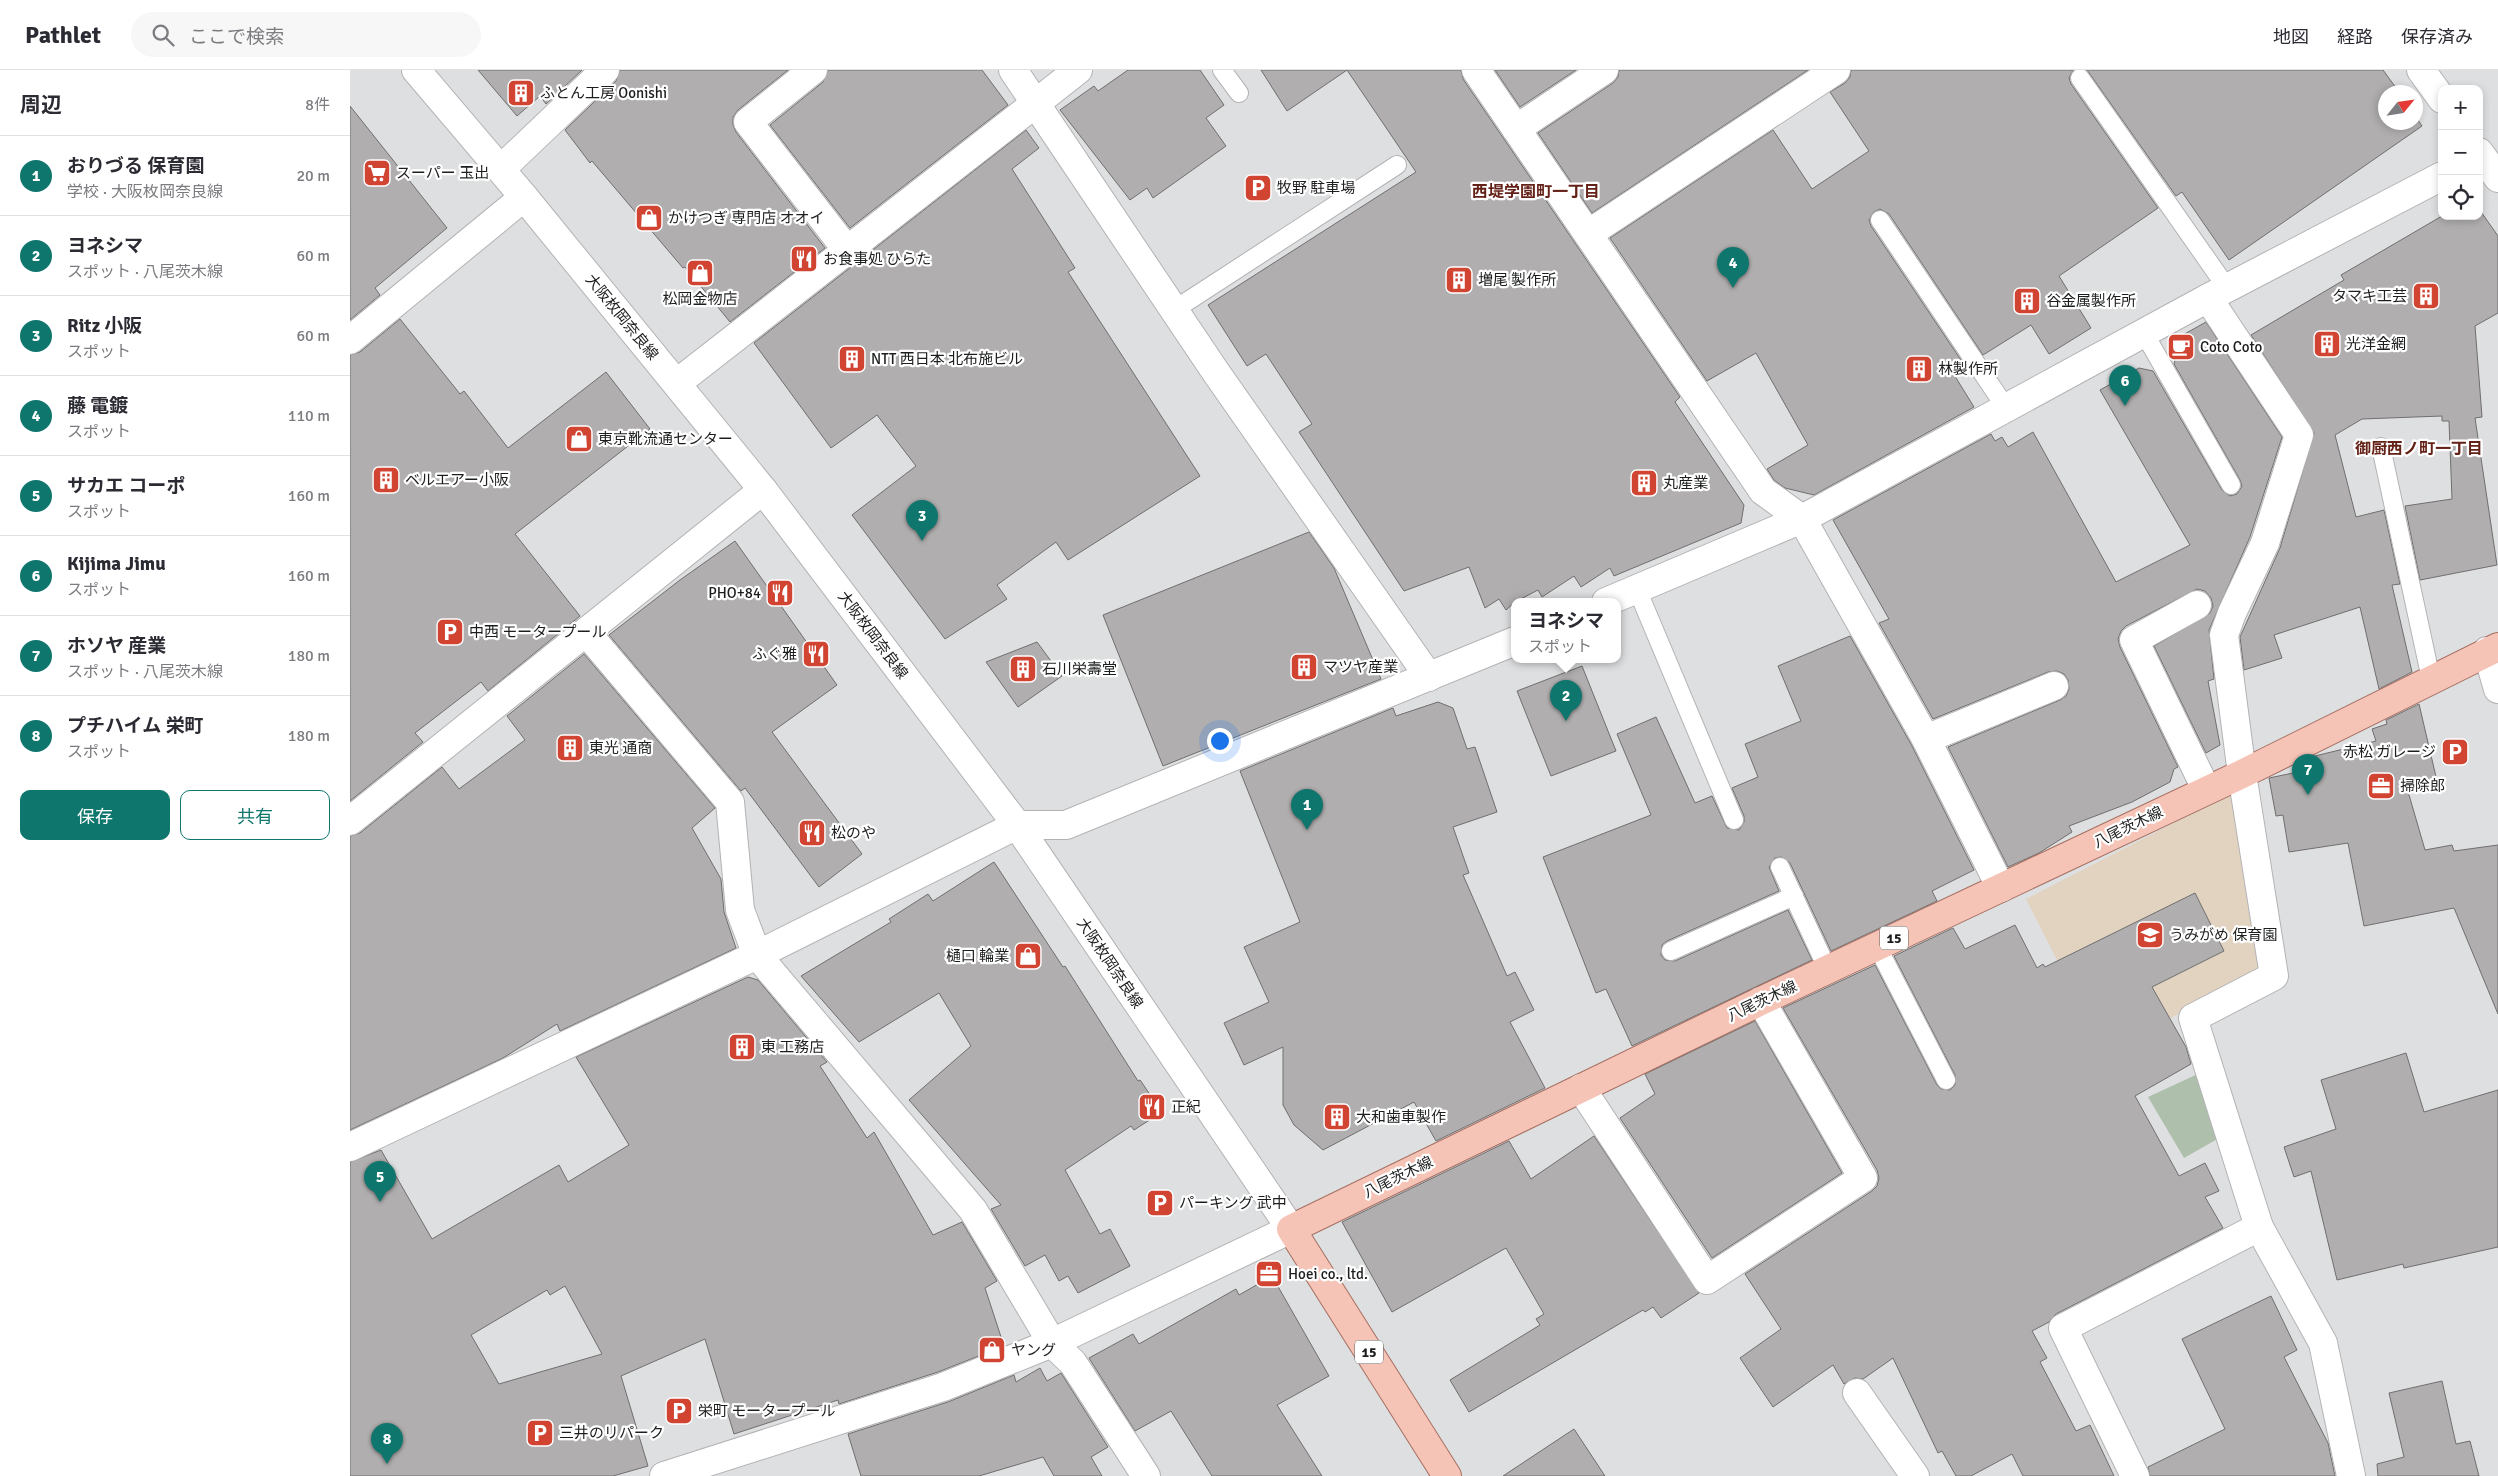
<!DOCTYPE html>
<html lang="ja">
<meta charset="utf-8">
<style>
body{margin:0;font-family:Signika,"Noto Sans JP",sans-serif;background:#f7f7f7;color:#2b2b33}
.controls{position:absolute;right:15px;top:15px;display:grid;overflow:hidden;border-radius:10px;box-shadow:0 2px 8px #0003}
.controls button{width:45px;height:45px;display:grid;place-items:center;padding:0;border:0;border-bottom:1px solid #e1e1e2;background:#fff;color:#2b2b33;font:25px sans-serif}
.compass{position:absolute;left:2028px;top:15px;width:45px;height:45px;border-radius:50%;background:#fff;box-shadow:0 2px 8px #0003;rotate:60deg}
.you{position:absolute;left:869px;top:670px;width:18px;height:18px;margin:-12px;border:4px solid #fff;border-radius:50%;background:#1a73e8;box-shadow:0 0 0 8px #1a73e833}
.badge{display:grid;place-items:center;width:32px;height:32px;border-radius:50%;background:#0f766e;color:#fff;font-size:16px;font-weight:700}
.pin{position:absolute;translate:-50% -41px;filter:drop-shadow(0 1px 2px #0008)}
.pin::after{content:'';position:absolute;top:26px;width:18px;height:15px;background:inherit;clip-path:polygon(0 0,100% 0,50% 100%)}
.popup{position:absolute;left:1161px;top:528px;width:110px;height:65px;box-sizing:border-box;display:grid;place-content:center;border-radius:10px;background:#fff;filter:drop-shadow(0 1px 4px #0005);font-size:16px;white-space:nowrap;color:#7c7c81}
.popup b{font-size:19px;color:#2b2b33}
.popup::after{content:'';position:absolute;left:50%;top:100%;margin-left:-10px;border:10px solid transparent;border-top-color:#fff}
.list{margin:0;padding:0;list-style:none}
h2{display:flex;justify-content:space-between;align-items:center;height:65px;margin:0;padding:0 20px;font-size:21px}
h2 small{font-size:16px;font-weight:400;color:#7c7c81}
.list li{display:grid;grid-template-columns:32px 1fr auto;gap:15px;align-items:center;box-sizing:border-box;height:80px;padding:0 20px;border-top:1px solid #e1e1e2}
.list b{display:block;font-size:19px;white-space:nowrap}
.list p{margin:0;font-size:16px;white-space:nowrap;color:#7c7c81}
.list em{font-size:16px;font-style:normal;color:#7c7c81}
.actions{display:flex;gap:10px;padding:15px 20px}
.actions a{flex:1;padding:11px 0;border:1px solid #0f766e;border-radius:10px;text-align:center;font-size:18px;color:#0f766e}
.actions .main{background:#0f766e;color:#fff}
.icon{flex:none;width:28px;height:28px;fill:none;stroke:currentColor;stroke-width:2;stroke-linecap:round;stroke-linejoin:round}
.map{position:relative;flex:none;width:2148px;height:1406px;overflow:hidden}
header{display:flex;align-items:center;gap:30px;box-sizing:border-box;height:70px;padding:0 25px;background:#fff;border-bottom:1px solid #e1e1e2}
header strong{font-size:24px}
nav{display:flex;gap:28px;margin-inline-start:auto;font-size:18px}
.search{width:350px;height:45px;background:#f7f7f7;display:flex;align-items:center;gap:12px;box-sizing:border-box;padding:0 18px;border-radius:28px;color:#7c7c81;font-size:19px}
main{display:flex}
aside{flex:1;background:#fff}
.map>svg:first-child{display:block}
</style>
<header>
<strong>Pathlet</strong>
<div class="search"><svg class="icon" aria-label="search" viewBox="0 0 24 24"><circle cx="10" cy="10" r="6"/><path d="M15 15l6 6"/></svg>ここで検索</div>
<nav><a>地図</a><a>経路</a><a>保存済み</a></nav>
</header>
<main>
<aside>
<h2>周辺<small>8件</small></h2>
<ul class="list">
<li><span class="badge">1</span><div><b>おりづる 保育園</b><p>学校 · 大阪枚岡奈良線</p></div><em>20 m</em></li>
<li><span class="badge">2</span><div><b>ヨネシマ</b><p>スポット · 八尾茨木線</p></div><em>60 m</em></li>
<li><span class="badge">3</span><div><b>Ritz 小阪</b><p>スポット</p></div><em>60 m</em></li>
<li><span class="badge">4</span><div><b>藤 電鍍</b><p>スポット</p></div><em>110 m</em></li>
<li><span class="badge">5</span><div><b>サカエ コーポ</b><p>スポット</p></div><em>160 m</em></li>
<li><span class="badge">6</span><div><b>Kijima Jimu</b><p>スポット</p></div><em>160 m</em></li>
<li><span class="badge">7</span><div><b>ホソヤ 産業</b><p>スポット · 八尾茨木線</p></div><em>180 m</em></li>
<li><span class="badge">8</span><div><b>プチハイム 栄町</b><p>スポット</p></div><em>180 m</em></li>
</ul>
<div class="actions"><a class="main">保存</a><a>共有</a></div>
</aside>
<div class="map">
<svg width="2148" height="1406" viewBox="0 0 2148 1406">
<rect width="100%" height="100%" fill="#dedfe0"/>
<polygon fill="#e2d2c0" points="1886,721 1910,901 1754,983 1676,829"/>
<polygon fill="#aebfac" points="1850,1003 1871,1067 1834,1088 1798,1027"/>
<g fill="#b0aeaf" stroke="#706e6f" fill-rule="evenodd">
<polygon points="128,0 232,0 196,34 190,26 167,46"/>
<polygon points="270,0 438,0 388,40 383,47 383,55 386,62 475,178 380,252 335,197 333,198 242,91 240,93 215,60 266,11"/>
<polygon points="478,0 632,0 658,35 500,158 420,55 473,12"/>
<polygon points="778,0 850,0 874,35 856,48 876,76 803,128 797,118 780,130 710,40 744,16 748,21"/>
<polygon points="911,0 1111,0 1113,9 1330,327 1325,332 1394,435 1391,453 1264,506 1260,498 1231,517 1224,506 1192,527 1188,520 1165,532 1156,540 1149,529 1135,538 1119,497 1054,521 949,362 962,354 916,284 897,296 858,235 1066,102 997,0 937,41"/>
<polygon points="1145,0 1226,0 1170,37"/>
<polygon points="1269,0 1458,0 1242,143 1188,63 1263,13 1268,7"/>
<polygon points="1501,0 1723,0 1719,8 1721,14 1808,138 1709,206 1741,258 1699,284 1681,255 1633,285 1539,144 1530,139 1524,142 1519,150 1521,156 1615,296 1603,303 1624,337 1464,425 1435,418 1424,410 1417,399 1458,375 1406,283 1357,311 1260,168 1423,60 1462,119 1519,81 1480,22 1495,13 1500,7"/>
<polygon points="1737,0 2033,0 2049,22 2036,22 2036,52 2066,52 2066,47 2072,56 1879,190 1832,122 1826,126"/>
<polygon points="0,36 97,158 25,218 30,225 0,250"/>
<polygon points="676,60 689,78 662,99 725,198 718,202 850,406 718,490 706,472 647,515 657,529 595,569 502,445 566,396 527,345 481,378 404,273"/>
<polygon points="2129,139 2148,166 2148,243 2125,256 2132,347 2125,348 2147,495 2070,510 2055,436 2102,429 2099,351 2092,351 2092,346 2012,349 1985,365 2006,447 2034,440 2050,514 2042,515 2062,602 2029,619 2010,537 1924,565 1932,588 1894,600 1890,567 1930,478 1964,363 1901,265 1994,210 1991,205 2092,146 2129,146"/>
<polygon points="50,249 110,324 114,321 158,378 256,302 300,359 165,464 230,546 138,621 131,612 65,663 73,672 0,731 0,285 10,282"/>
<polygon points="1856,252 1932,367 1900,467 1859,560 1864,609 1858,611 1870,675 1856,683 1804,576 1860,543 1863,536 1861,528 1855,521 1847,519 1776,556 1771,561 1768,569 1770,577 1828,697 1824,699 1820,712 1782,732 1719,756 1722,762 1689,783 1658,797 1598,677 1710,630 1716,626 1719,619 1718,610 1714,604 1707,601 1698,602 1583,649 1529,553 1539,549 1483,450 1641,364 1645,371 1652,367 1658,377 1683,362 1766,512 1840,475 1750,320 1789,298 1803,301 1872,420 1880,426 1887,424 1892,416 1890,410 1824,294 1831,266"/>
<polygon points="959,462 984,498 1031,609 813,696 753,545"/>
<polygon points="385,471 487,615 422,662 512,784 469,817 395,718 391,721 259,565 330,510"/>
<polygon points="1500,566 1562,676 1624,800 1582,821 1587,831 1481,881 1440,793 1431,787 1425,788 1419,797 1429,821 1317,871 1312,875 1311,885 1315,890 1325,891 1438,840 1462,890 1282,976 1256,919 1246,923 1193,787 1301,745 1267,664 1306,647 1345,733 1362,726 1377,758 1389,760 1394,752 1394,746 1382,718 1408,707 1395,674 1451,651 1428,596"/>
<polygon points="687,572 712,606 668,637 636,592"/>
<polygon points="234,584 365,738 342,758 371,809 374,842 386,878 210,961 207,954 153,988 0,1060 0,766 10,763 92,697 109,719 175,670 157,646"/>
<polygon points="1232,596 1266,681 1201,706 1167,621"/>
<polygon points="1088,632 1103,638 1117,679 1125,677 1147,742 1103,757 1119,803 1113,805 1157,906 1165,902 1184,940 1160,952 1195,1018 1086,1071 1064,1032 973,1080 944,1055 933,1035 933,977 894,995 874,953 919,932 894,877 950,852 890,701 1043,638 1046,646"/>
<polygon points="2069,634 2087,711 2057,718 2075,780 2102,775 2104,781 2148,775 2148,944 2104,838 2014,856 1998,773 1939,782 1933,745 1926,746 1919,708 1953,701 1951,692 1961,687 2026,671 2022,659 2037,654 2036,650"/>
<polygon points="644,792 713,897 715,896 788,1011 790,1010 812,1042 784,1060 781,1056 715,1100 750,1164 760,1159 780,1196 728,1223 718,1206 709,1211 695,1185 675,1196 641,1139 651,1135 559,1030 621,976 589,923 509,972 451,906 541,852 539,849 578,824 583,831"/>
<polygon points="1845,823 1874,881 1802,917 1836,977 1841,994 1785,1026 1829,1106 1855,1093 1869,1121 1855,1127 1873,1158 1706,1244 1699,1252 1682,1261 1697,1288 1690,1292 1726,1361 1740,1355 1764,1406 1673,1406 1662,1384 1621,1406 1606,1406 1592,1381 1588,1383 1543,1288 1513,1309 1505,1308 1494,1314 1483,1295 1423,1337 1390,1288 1431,1259 1395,1204 1522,1121 1527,1116 1529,1108 1527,1100 1433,938 1525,895 1587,1015 1591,1019 1600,1020 1605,1015 1605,1005 1544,886 1603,858 1615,879 1665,855 1687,898 1693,894 1695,897"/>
<path d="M 398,907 L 408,910 L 477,992 L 470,996 L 517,1068 L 524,1062 L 583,1165 L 612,1152 L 647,1211 L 635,1218 L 654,1276 L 588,1302 L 489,1334 L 488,1330 L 384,1364 L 355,1269 L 271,1306 L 298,1396 L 263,1406 L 0,1406 L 0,1092 L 31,1080 L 82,1169 L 209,1095 L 218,1112 L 279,1075 L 226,987 ZM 215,1216 L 252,1284 L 149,1314 L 121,1265 L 197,1220 L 200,1225 Z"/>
<polygon points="1405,951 1492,1103 1362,1188 1270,1048 1305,1024 1295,1004"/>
<polygon points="2056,983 2074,1042 2148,1020 2148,1177 2054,1198 2053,1194 1987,1210 1961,1101 1944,1107 1934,1077 1986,1059 1971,1010"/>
<polygon points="1244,1066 1349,1223 1311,1248 1303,1237 1295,1242 1293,1240 1119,1342 1100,1310 1190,1255 1186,1249 1194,1244 1156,1178 1042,1242 992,1152 1159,1071 1181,1109"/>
<polygon points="922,1206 979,1306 927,1335 972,1406 862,1406 821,1341 785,1361 739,1288 783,1264 789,1274 886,1219 889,1225"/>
<polygon points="1921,1226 1947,1280 1934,1287 1978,1373 1985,1406 1800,1406 1798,1397 1875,1359 1832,1269"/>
<polygon points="690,1298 697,1311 711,1303 758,1377 741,1387 752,1406 704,1406 693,1387 629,1406 511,1406 498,1364 598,1332 664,1305 666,1312"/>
<polygon points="2092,1311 2106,1374 2120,1371 2129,1406 2028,1406 2027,1394 2054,1387 2039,1323"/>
<polygon points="1224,1359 1255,1406 1153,1406"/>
</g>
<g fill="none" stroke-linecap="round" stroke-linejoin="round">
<g stroke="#b3b3b5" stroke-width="20">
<g id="service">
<polyline points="872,0 889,23"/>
<polyline points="1730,8 1877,218"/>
<polyline points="1530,150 1656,338"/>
<polyline points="824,240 1047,95"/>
<polyline points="1794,263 1881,415"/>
<polyline points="2031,377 2081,609"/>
<polyline points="1287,519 1384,750"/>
<polyline points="1430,797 1478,900"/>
<polyline points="1527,876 1596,1010"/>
<polyline points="1321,881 1444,826"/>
</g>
</g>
<g stroke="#b3b3b5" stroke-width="30">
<g id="minor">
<polyline points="463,0 398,52 497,180"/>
<polyline points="663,0 865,301 1079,607"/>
<polyline points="1126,0 1413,421 1452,449 1576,669 1651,818"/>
<polyline points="2071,0 2092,29"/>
<polyline points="1166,59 1254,0"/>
<polyline points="2129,82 2148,108"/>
<polyline points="151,99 255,0"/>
<polyline points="1238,164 1486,0"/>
<polyline points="1858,228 1949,365 1915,473 1882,543 1874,565 1892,704 1924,906 1843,948 1909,1157 1973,1273 2001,1406"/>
<polyline points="0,270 174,127"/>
<polyline points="327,313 686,33"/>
<polyline points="1256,532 1452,449 1858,228 2092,106"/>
<polyline points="1847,535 1784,570 1856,719"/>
<polyline points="236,562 380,732 390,840 407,885 623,1140 702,1273 723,1293 796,1406"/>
<polyline points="2137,581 2148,619"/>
<polyline points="1576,669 1704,616"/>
<polyline points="0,751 413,420"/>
<polyline points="1231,1018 1357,1210 1513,1108 1411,931"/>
<polyline points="0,1077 407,885 667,755 716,755 1165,571"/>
<polyline points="1507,1323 1565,1406"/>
<polyline points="314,1406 593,1317 702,1273 941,1159"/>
<polyline points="1785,1406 1713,1258 1909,1157"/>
</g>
</g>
<g stroke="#b3b3b5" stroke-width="30">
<polyline id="tertiary" points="686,33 728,0"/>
</g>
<g stroke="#b3b3b5" stroke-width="30">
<polyline id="secondary" points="66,0 174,127 413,420 667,755 941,1159"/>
</g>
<g stroke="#a67062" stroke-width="30">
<polyline id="primary" points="1097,1406 941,1159 1411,931 1892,704 2148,577"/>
</g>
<use href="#service" stroke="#fff" stroke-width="18"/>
<use href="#minor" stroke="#fff" stroke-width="28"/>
<use href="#tertiary" stroke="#fff" stroke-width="28"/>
<use href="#secondary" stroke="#fff" stroke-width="28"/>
<use href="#primary" stroke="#f6c4b7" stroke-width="28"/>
</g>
<defs>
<g id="building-square" transform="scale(1.4375)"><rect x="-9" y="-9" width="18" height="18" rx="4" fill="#d14432" stroke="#fff"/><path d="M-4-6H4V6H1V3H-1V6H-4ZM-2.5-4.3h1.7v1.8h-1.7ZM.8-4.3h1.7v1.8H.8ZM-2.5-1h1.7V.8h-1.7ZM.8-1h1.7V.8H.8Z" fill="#fff"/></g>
<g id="supermarket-square" transform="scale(1.4375)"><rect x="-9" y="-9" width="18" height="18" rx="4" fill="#d14432" stroke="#fff"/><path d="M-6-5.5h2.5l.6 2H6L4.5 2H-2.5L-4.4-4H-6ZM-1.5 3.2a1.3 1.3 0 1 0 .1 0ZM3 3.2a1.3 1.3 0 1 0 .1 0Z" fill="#fff"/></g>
<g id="parking-square" transform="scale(1.4375)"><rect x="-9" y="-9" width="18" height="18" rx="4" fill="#d14432" stroke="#fff"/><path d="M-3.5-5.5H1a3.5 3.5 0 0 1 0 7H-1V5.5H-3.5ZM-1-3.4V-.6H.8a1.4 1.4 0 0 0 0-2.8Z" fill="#fff"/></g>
<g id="shop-square" transform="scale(1.4375)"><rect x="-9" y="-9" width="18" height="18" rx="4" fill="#d14432" stroke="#fff"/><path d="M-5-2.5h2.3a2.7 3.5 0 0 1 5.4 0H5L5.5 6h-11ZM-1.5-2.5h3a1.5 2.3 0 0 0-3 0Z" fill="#fff"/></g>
<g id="restaurant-square" transform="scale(1.4375)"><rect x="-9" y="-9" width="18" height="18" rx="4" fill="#d14432" stroke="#fff"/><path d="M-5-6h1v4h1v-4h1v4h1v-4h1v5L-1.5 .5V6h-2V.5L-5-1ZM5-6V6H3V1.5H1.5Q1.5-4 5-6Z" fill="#fff"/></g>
<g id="cafe-square" transform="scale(1.4375)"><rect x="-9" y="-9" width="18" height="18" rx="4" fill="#d14432" stroke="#fff"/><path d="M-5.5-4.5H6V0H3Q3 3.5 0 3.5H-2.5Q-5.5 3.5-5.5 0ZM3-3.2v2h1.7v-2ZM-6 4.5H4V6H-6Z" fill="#fff"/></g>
<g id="office-square" transform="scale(1.4375)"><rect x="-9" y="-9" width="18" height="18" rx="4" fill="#d14432" stroke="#fff"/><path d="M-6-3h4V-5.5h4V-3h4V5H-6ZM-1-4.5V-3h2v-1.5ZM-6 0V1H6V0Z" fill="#fff"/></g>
<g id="school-square" transform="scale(1.4375)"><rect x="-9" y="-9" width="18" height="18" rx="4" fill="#d14432" stroke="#fff"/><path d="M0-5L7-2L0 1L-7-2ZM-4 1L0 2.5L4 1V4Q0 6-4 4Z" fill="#fff"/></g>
</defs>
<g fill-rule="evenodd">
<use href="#building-square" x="171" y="23"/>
<use href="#supermarket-square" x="27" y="103"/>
<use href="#parking-square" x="908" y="118"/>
<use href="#shop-square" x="299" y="148"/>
<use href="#restaurant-square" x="454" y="189"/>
<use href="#shop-square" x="350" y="203"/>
<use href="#building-square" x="1109" y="210"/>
<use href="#building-square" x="2076" y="226"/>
<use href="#building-square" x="1677" y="231"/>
<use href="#building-square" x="1977" y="274"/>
<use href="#cafe-square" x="1831" y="277"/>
<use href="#building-square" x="502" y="289"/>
<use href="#building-square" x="1569" y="299"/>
<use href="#shop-square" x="229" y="369"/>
<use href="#building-square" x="36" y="410"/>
<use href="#building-square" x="1294" y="413"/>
<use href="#restaurant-square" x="430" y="523"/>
<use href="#parking-square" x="100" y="562"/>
<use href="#restaurant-square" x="466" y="584"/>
<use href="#building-square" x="954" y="597"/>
<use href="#building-square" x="673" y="599"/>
<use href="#building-square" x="220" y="678"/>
<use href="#parking-square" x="2105" y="682"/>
<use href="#office-square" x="2031" y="716"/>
<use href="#restaurant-square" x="462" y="763"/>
<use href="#school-square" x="1800" y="865"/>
<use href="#shop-square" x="678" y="886"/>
<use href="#building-square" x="392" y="977"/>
<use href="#restaurant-square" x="802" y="1037"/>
<use href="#building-square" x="987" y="1047"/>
<use href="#parking-square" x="810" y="1133"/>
<use href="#office-square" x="919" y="1204"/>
<use href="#shop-square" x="642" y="1280"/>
<use href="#parking-square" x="329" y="1341"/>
<use href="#parking-square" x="190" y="1363"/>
</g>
<g text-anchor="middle" stroke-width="4.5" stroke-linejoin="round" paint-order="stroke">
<g fill="#fff" stroke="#606161" stroke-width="1">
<rect x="1530" y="856.5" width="28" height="23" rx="4"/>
<rect x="1005" y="1270.5" width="28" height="23" rx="4"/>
</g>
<g font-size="14" font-weight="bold" fill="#1c1d1d">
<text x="1544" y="873">15</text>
<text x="1019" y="1287">15</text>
</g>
<g font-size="15" fill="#1c1d1d" stroke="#fff" text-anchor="start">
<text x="190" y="28">ふとん工房 Oonishi</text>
<text x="46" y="108">スーパー 玉出</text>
<text x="927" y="123">牧野 駐車場</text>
<text x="318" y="153">かけつぎ 専門店 オオイ</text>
<text x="473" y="194">お食事処 ひらた</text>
<text x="1128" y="215">増尾 製作所</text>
<text x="2057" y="231" text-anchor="end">タマキ工芸</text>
<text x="350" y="234" text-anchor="middle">松岡金物店</text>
<text x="1696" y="236">谷金属製作所</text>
<text x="1996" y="279">光洋金網</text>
<text x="1850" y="282">Coto Coto</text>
<text x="521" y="294">NTT 西日本 北布施ビル</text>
<text x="1588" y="304">林製作所</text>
<text x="248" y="374">東京靴流通センター</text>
<text x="55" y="415">ベルエアー小阪</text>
<text x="1313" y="418">丸産業</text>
<text x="411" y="528" text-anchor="end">PHO+84</text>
<text x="119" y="567">中西 モータープール</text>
<text x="447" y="589" text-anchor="end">ふぐ雅</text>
<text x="973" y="602">マツヤ産業</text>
<text x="692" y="604">石川栄壽堂</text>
<text x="239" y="683">東光 通商</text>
<text x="2086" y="687" text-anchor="end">赤松 ガレージ</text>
<text x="2050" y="721">掃除郎</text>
<text x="481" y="768">松のや</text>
<text x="1819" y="870">うみがめ 保育園</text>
<text x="659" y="891" text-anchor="end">樋口 輪業</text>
<text x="411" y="982">東 工務店</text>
<text x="821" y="1042">正紀</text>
<text x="1006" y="1052">大和歯車製作</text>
<text x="829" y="1138">パーキング 武中</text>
<text x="938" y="1209">Hoei co., ltd.</text>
<text x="661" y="1285">ヤング</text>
<text x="348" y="1346">栄町 モータープール</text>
<text x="209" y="1368">三井のリパーク</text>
</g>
<g font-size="15" fill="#1c1d1d" stroke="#fff">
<text transform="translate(272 247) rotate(51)" y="5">大阪枚岡奈良線</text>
<text transform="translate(523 565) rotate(53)" y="5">大阪枚岡奈良線</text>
<text transform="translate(1778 757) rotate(-26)" y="5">八尾茨木線</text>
<text transform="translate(760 893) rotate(56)" y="5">大阪枚岡奈良線</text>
<text transform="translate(1412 931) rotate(-25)" y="5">八尾茨木線</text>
<text transform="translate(1048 1107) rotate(-26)" y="5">八尾茨木線</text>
</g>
<g font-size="16" font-weight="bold" fill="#642117" stroke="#fff">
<text x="1186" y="127">西堤学園町一丁目</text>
<text x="2069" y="384">御厨西ノ町一丁目</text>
</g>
</g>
</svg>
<div class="controls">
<button>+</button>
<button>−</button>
<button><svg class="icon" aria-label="locate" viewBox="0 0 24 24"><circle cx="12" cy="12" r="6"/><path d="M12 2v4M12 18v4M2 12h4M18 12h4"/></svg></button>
</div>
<svg class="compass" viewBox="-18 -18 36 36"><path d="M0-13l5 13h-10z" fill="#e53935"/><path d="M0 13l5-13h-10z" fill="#7c7c81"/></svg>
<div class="you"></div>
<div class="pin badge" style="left:957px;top:760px">1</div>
<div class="pin badge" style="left:1216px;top:651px">2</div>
<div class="popup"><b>ヨネシマ</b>スポット</div>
<div class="pin badge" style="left:572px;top:471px">3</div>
<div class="pin badge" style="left:1383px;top:218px">4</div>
<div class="pin badge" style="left:30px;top:1132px">5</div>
<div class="pin badge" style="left:1775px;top:336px">6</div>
<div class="pin badge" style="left:1958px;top:725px">7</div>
<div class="pin badge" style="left:37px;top:1394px">8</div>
</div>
</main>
